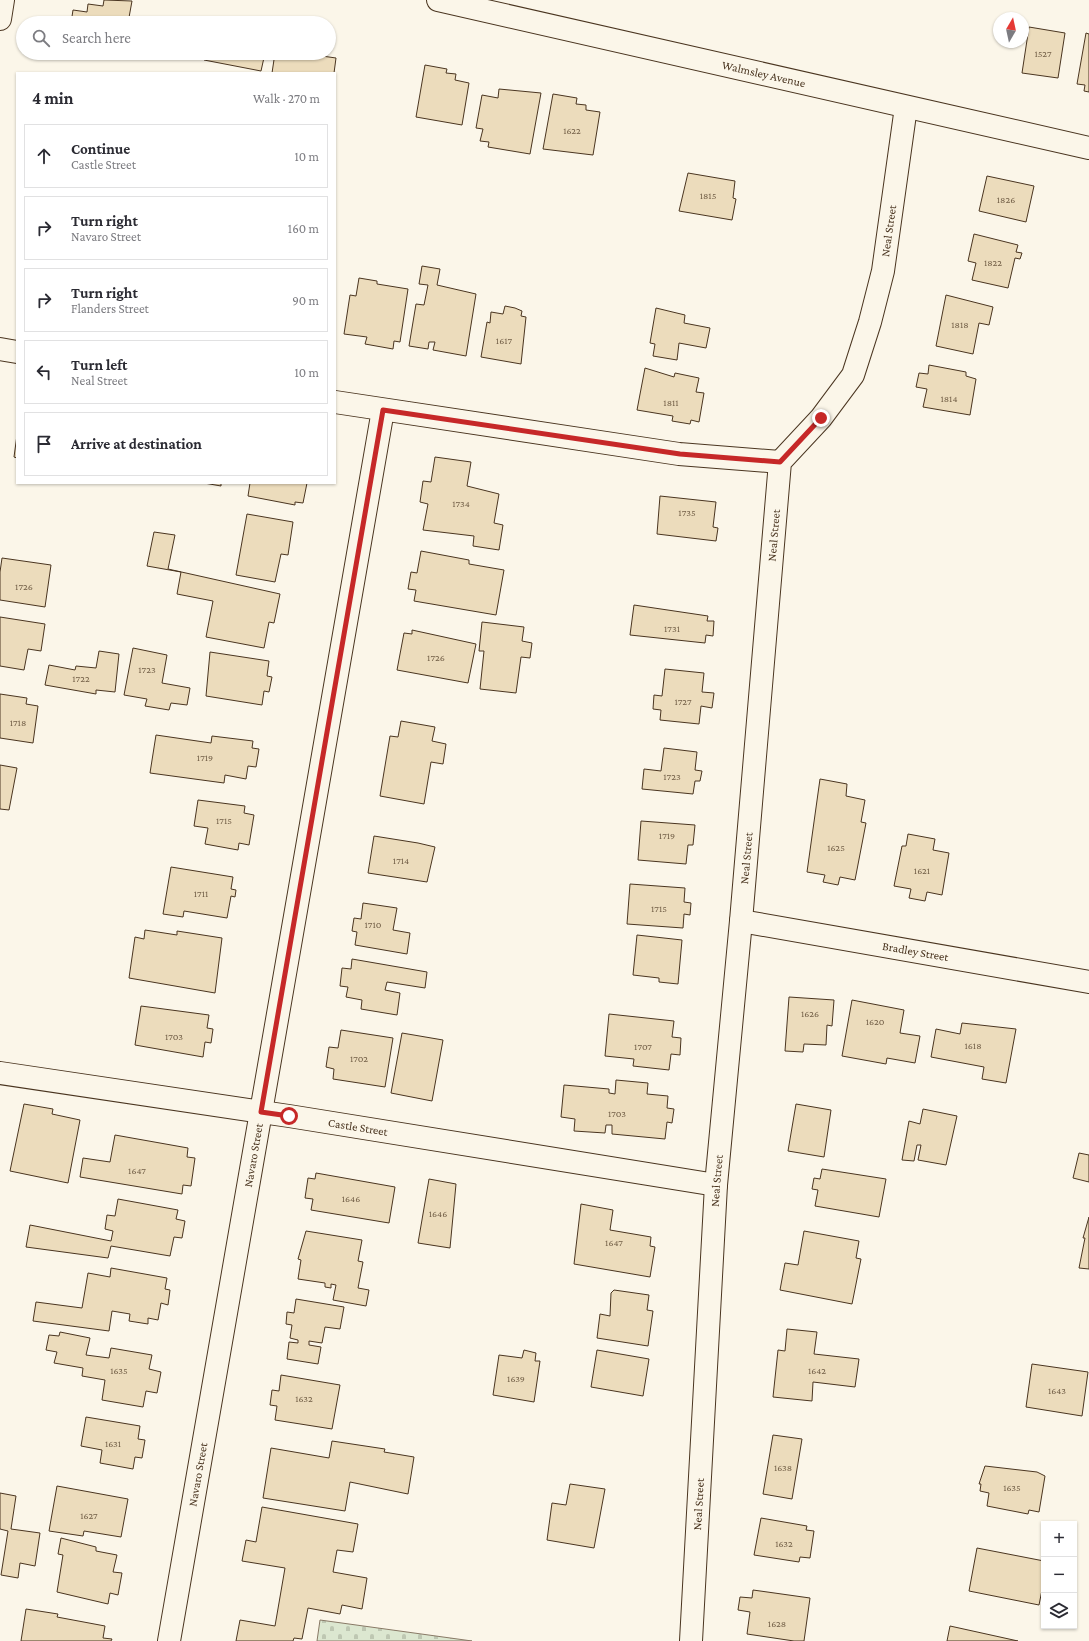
<!DOCTYPE html>
<meta charset="utf-8">
<style>
body{margin:0;font-family:"Crimson Pro",serif;background:#f7f7f7;color:#2b2b33}
.controls{position:absolute;right:12px;bottom:12px;display:grid;overflow:hidden;border-radius:0px;box-shadow:0 1px 3px #0004}
.controls button{width:36px;height:36px;display:grid;place-items:center;padding:0;border:0;border-bottom:1px solid #e1e1e2;background:#fff;color:#2b2b33;font:20px sans-serif}
.compass{position:absolute;left:993px;top:12px;width:36px;height:36px;border-radius:50%;background:#fff;box-shadow:0 1px 3px #0004;rotate:9deg}
.stop{position:absolute;width:12px;height:12px;margin:-9px;border:3px solid #c62828;border-radius:50%;background:#fff}
.stop.end{background:#c62828;border-color:#fff;box-shadow:0 1px 4px #0008}
.list{margin:0;padding:0;list-style:none}
h2{display:flex;justify-content:space-between;align-items:center;height:52px;margin:0;padding:0 16px;font-size:17px}
h2 small{font-size:13px;font-weight:400;color:#7c7c81}
.list li{display:grid;grid-template-columns:26px 1fr auto;gap:12px;align-items:center;box-sizing:border-box;height:64px;margin:0 8px 8px;padding:0 8px;border:1px solid #e1e1e2;border-radius:0px}
.list b{display:block;font-size:15px;white-space:nowrap}
.list p{margin:0;font-size:13px;white-space:nowrap;color:#7c7c81}
.list em{font-size:13px;font-style:normal;color:#7c7c81}
.icon{flex:none;width:22px;height:22px;fill:none;stroke:currentColor;stroke-width:2;stroke-linecap:round;stroke-linejoin:round}
.map{position:relative;flex:none;width:1089px;height:1641px;overflow:hidden}
.search{position:absolute;background:#fff;box-shadow:0 1px 3px #0004;left:16px;top:16px;width:320px;height:44px;display:flex;align-items:center;gap:10px;box-sizing:border-box;padding:0 14px;border-radius:22px;color:#7c7c81;font-size:15px}
.panel{position:absolute;background:#fff;box-shadow:0 1px 3px #0004;left:16px;top:72px;width:320px;height:412px;border-radius:0px}
.map>svg:first-child{display:block}
</style>
<div class="map">
<svg width="1089" height="1641" viewBox="0 0 1089 1641">
<defs>
<pattern id="cemetery-stones" width="16" height="16" patternUnits="userSpaceOnUse"><rect width="16" height="16" fill="#dce7d0"/><path d="M2 7V4a2 2 0 0 1 4 0v3zM10 15v-3a2 2 0 0 1 4 0v3z" fill="#bec7b2"/></pattern>
</defs>
<rect width="100%" height="100%" fill="#fbf6e9"/>
<polygon fill="url(#cemetery-stones)" stroke="#887966" points="320,1620 472,1641 317,1641"/>
<g fill="#ecdcbc" stroke="#4a3520">
<polygon points="104,0 132,1 128,23 71,23 73,10 87,12 88,4 103,6"/>
<polygon points="211,20 226,23 211,23"/>
<polygon points="227,20 245,23 227,23"/>
<polygon points="1029,27 1065,33 1058,78 1022,73"/>
<polygon points="1086,33 1089,34 1089,92 1084,91 1085,85 1077,84"/>
<polygon points="82,53 123,53 122,59"/>
<polygon points="205,53 265,53 261,71 204,60"/>
<polygon points="275,53 308,53 308,54 336,58 334,73 272,73"/>
<polygon points="425,65 447,69 446,73 456,74 455,80 469,83 462,125 416,117"/>
<polygon points="499,89 541,93 530,154 488,147 489,142 480,141 483,129 476,128 482,95 498,98"/>
<polygon points="553,94 577,98 576,104 586,105 586,110 600,112 593,155 543,149"/>
<polygon points="688,173 735,181 733,198 736,199 732,220 679,211"/>
<polygon points="987,176 1034,186 1026,222 979,211"/>
<polygon points="974,234 1018,245 1016,252 1022,253 1020,259 1015,258 1008,288 972,280 976,263 968,261"/>
<polygon points="422,266 440,269 437,285 476,294 466,356 433,350 435,342 429,342 428,349 409,346 416,304 424,305 428,285 419,284"/>
<polygon points="359,278 377,281 377,284 408,289 400,342 394,341 393,349 365,344 367,337 344,334 350,295 356,296"/>
<polygon points="946,295 993,307 989,325 979,323 973,354 936,346"/>
<polygon points="505,306 515,308 522,311 521,316 526,317 521,364 481,357 487,322 490,323 491,312 503,314"/>
<polygon points="656,308 685,315 684,323 710,328 706,348 679,343 677,360 653,356 655,344 650,343"/>
<polygon points="929,365 966,372 966,376 976,379 970,415 923,407 927,389 916,387 919,373 928,374"/>
<polygon points="645,368 674,377 675,373 699,378 696,392 704,393 699,422 691,420 690,424 672,421 673,416 637,410"/>
<polygon points="17,435 17,458 14,457"/>
<polygon points="435,457 471,462 467,486 499,494 494,523 503,525 499,550 473,546 474,536 423,530 428,504 420,502 423,481 431,482"/>
<polygon points="204,483 221,483 221,486"/>
<polygon points="250,483 307,483 303,503 295,502 295,505 248,496"/>
<polygon points="660,496 716,502 713,527 718,528 716,541 657,534"/>
<polygon points="247,514 293,522 288,555 281,554 275,582 236,575"/>
<polygon points="154,532 175,535 168,569 280,594 274,623 269,622 264,648 206,637 213,601 177,594 181,572 147,566"/>
<polygon points="421,551 469,560 469,564 504,570 496,615 414,601 416,590 408,589 411,572 417,573"/>
<polygon points="2,558 51,565 45,607 0,600 0,572"/>
<polygon points="634,605 708,616 707,621 714,621 713,636 706,635 705,643 630,635"/>
<polygon points="0,617 45,624 41,651 28,649 24,670 0,666"/>
<polygon points="482,622 524,627 522,641 532,643 530,658 521,657 516,693 480,689 484,651 479,651"/>
<polygon points="412,630 476,644 468,683 397,670 404,633 412,634"/>
<polygon points="133,648 167,655 162,683 190,688 187,705 171,703 169,710 145,706 147,699 124,695"/>
<polygon points="99,651 119,654 115,692 96,690 96,694 45,685 49,665 75,670 76,666 96,668"/>
<polygon points="210,652 269,661 267,676 272,677 269,692 264,691 262,705 206,696"/>
<polygon points="665,669 704,673 702,692 714,693 712,708 701,706 699,724 660,720 661,710 653,709 654,695 662,696"/>
<polygon points="0,694 27,698 26,704 38,706 33,743 0,738"/>
<polygon points="401,721 435,727 432,741 446,744 443,764 431,762 424,804 380,796 390,736 398,737"/>
<polygon points="156,735 211,743 212,736 253,741 252,748 259,749 256,767 248,766 246,779 225,775 224,783 150,773"/>
<polygon points="664,748 697,752 695,770 702,771 700,781 695,781 693,794 642,789 644,769 661,771"/>
<polygon points="0,765 17,768 9,810 0,809"/>
<polygon points="820,779 847,784 846,796 865,800 861,822 866,823 855,880 840,877 838,885 823,882 825,875 807,872"/>
<polygon points="198,800 245,806 244,813 254,815 249,845 239,843 238,850 205,844 208,828 194,826"/>
<polygon points="641,821 695,825 693,845 688,845 686,864 638,860"/>
<polygon points="908,834 935,839 933,850 949,853 942,895 927,892 925,901 909,898 911,889 894,886 902,846 906,846"/>
<polygon points="374,836 418,843 435,847 427,882 368,873"/>
<polygon points="171,867 233,877 231,889 236,890 235,897 231,896 227,918 184,911 183,917 163,914"/>
<polygon points="630,884 685,888 684,902 691,903 690,915 684,914 683,928 627,924"/>
<polygon points="363,903 397,908 393,930 410,933 407,954 355,945 357,932 352,931 354,918 361,919"/>
<polygon points="145,930 177,935 177,931 222,938 215,993 129,978 135,937 144,939"/>
<polygon points="637,935 682,940 678,984 659,982 659,978 633,975"/>
<polygon points="352,959 427,972 425,988 387,982 385,990 400,993 397,1015 361,1009 362,1000 346,997 348,987 340,986 342,968 351,969"/>
<polygon points="789,997 834,1000 832,1026 827,1025 826,1045 804,1044 803,1052 785,1051"/>
<polygon points="852,1000 904,1010 900,1033 920,1036 915,1063 887,1058 886,1064 842,1056"/>
<polygon points="141,1006 209,1015 207,1028 213,1029 211,1043 205,1042 203,1057 135,1045"/>
<polygon points="609,1014 674,1021 672,1037 681,1038 680,1055 671,1054 669,1070 633,1066 634,1059 605,1056"/>
<polygon points="962,1023 1016,1029 1006,1083 982,1079 984,1067 931,1057 936,1029 960,1034"/>
<polygon points="341,1030 393,1038 385,1087 333,1079 334,1069 326,1067 329,1047 338,1048"/>
<polygon points="402,1033 443,1040 432,1101 391,1093"/>
<polygon points="616,1080 648,1083 647,1094 668,1096 667,1108 674,1109 672,1123 667,1122 665,1139 612,1134 612,1125 606,1125 605,1133 574,1131 575,1119 561,1117 564,1085 609,1089 609,1093 615,1094"/>
<polygon points="24,1104 53,1109 52,1114 80,1120 68,1183 10,1171"/>
<polygon points="796,1104 831,1110 824,1157 788,1151"/>
<polygon points="923,1109 957,1116 946,1165 918,1160 921,1145 917,1145 914,1161 902,1160 909,1121 920,1124"/>
<polygon points="115,1135 188,1148 187,1157 195,1158 191,1186 183,1185 182,1194 80,1177 83,1158 110,1162"/>
<polygon points="1079,1153 1089,1155 1089,1182 1073,1178"/>
<polygon points="822,1169 886,1179 879,1217 815,1206 818,1190 812,1189 814,1178 820,1179"/>
<polygon points="316,1173 395,1187 389,1223 311,1210 313,1199 305,1198 308,1178 315,1179"/>
<polygon points="429,1179 456,1184 450,1248 418,1243"/>
<polygon points="118,1199 178,1210 176,1219 185,1221 182,1238 174,1237 170,1256 111,1246 108,1258 26,1247 30,1225 111,1241 113,1231 105,1229 107,1215 115,1216"/>
<polygon points="581,1204 613,1210 610,1230 651,1237 650,1246 655,1247 650,1277 574,1264"/>
<polygon points="1089,1217 1089,1269 1079,1268 1085,1238 1083,1238"/>
<polygon points="306,1231 362,1240 358,1261 363,1262 358,1288 369,1290 366,1306 333,1300 336,1285 331,1284 331,1288 325,1287 325,1283 298,1279 301,1260 298,1259"/>
<polygon points="804,1231 859,1241 856,1258 861,1259 852,1304 780,1290 785,1263 798,1265"/>
<polygon points="111,1268 167,1278 165,1289 170,1290 168,1305 161,1303 158,1320 148,1318 148,1324 129,1321 130,1314 112,1311 109,1331 33,1321 36,1302 82,1308 88,1273 110,1277"/>
<polygon points="614,1290 649,1295 647,1310 653,1311 648,1346 597,1338 600,1314 610,1316 611,1293"/>
<polygon points="296,1299 344,1307 340,1329 325,1327 322,1343 309,1341 309,1345 321,1347 318,1364 287,1359 289,1342 298,1343 298,1340 290,1338 292,1325 286,1324 287,1312 294,1313"/>
<polygon points="787,1329 817,1332 814,1354 859,1359 855,1387 813,1382 812,1401 773,1397 778,1350 785,1351"/>
<polygon points="60,1332 90,1338 86,1355 109,1358 111,1348 152,1355 149,1369 161,1372 157,1393 146,1391 143,1407 102,1400 105,1380 82,1376 83,1368 54,1363 57,1352 46,1350 49,1335 59,1336"/>
<polygon points="524,1350 536,1353 535,1361 540,1361 534,1402 493,1395 499,1355 522,1358"/>
<polygon points="597,1350 649,1359 643,1396 591,1387"/>
<polygon points="1032,1364 1088,1372 1082,1416 1026,1407"/>
<polygon points="281,1375 340,1385 332,1429 275,1420 277,1406 270,1405 272,1390 279,1391"/>
<polygon points="86,1417 140,1426 138,1439 145,1440 142,1458 135,1457 133,1469 100,1463 102,1450 81,1446"/>
<polygon points="773,1435 802,1439 792,1499 763,1494"/>
<polygon points="332,1441 385,1449 384,1452 414,1457 408,1494 350,1482 345,1511 263,1498 271,1448 329,1458"/>
<polygon points="985,1466 1037,1472 1045,1476 1039,1512 1029,1510 1028,1514 987,1506 989,1493 980,1491 981,1484 979,1484"/>
<polygon points="570,1484 605,1489 594,1548 547,1540 552,1503 566,1505"/>
<polygon points="57,1486 128,1499 121,1537 84,1531 83,1536 49,1531"/>
<polygon points="0,1493 16,1496 11,1529 40,1533 35,1566 20,1563 18,1578 1,1575 8,1531 0,1529"/>
<polygon points="262,1507 358,1524 353,1552 337,1550 333,1572 367,1578 362,1609 342,1605 340,1614 308,1608 302,1639 294,1638 293,1641 236,1641 240,1620 275,1626 285,1568 242,1561 246,1540 256,1542"/>
<polygon points="761,1518 807,1526 806,1530 814,1531 810,1558 800,1557 799,1562 754,1555"/>
<polygon points="61,1538 96,1547 96,1551 117,1555 113,1572 122,1573 118,1595 110,1593 108,1604 57,1592 63,1555 58,1554"/>
<polygon points="977,1548 1044,1561 1044,1580 1039,1605 969,1591"/>
<polygon points="753,1590 810,1598 804,1641 794,1641 747,1634 750,1612 738,1610 740,1597 752,1598"/>
<polygon points="26,1609 58,1614 57,1617 105,1626 103,1638 112,1639 111,1641 21,1641"/>
<polygon points="950,1626 1018,1641 947,1641"/>
</g>
<g fill="none" stroke-linecap="round" stroke-linejoin="round">
<g stroke="#4a3520" stroke-width="24">
<g id="minor">
<path id="s1" d="M 438,0 L 1089,148"/>
<polyline points="0,349 17,352"/>
<polyline points="335,402 679,454 780,462"/>
<path id="s2" d="M 741,921 L 1089,982"/>
<path id="s3" d="M 0,1073 L 289,1116 L 716,1185"/>
<path id="s4" d="M 169,1641 L 383,410"/>
<path id="s5" d="M 691,1641 L 716,1185 L 741,921 L 780,462 L 821,418 L 853,375 L 870,322 L 883,271 L 906,107"/>
</g>
</g>
<g stroke="#4a3520" stroke-width="24">
<polyline id="tertiary" points="0,19 3,0"/>
</g>
<use href="#minor" stroke="#fbf6e9" stroke-width="22"/>
<use href="#tertiary" stroke="#fbf6e9" stroke-width="22"/>
</g>
<g fill="none" stroke-linecap="round" stroke-linejoin="round">
<polyline stroke="#c62828" stroke-width="5" points="289,1116 261,1112 383,410 680,454 780,462 821,418"/>
</g>
<g text-anchor="middle" stroke-width="3" stroke-linejoin="round" paint-order="stroke">
<g font-size="10" fill="#725f47">
<text x="1043" y="57">1527</text>
<text x="572" y="134">1622</text>
<text x="708" y="199">1815</text>
<text x="1006" y="203">1826</text>
<text x="993" y="266">1822</text>
<text x="960" y="328">1818</text>
<text x="504" y="344">1617</text>
<text x="949" y="402">1814</text>
<text x="671" y="406">1811</text>
<text x="461" y="507">1734</text>
<text x="687" y="516">1735</text>
<text x="24" y="590">1726</text>
<text x="672" y="632">1731</text>
<text x="436" y="661">1726</text>
<text x="147" y="673">1723</text>
<text x="81" y="682">1722</text>
<text x="683" y="705">1727</text>
<text x="18" y="726">1718</text>
<text x="205" y="761">1719</text>
<text x="672" y="780">1723</text>
<text x="224" y="824">1715</text>
<text x="667" y="839">1719</text>
<text x="836" y="851">1625</text>
<text x="401" y="864">1714</text>
<text x="922" y="874">1621</text>
<text x="201" y="897">1711</text>
<text x="659" y="912">1715</text>
<text x="373" y="928">1710</text>
<text x="810" y="1017">1626</text>
<text x="875" y="1025">1620</text>
<text x="174" y="1040">1703</text>
<text x="973" y="1049">1618</text>
<text x="643" y="1050">1707</text>
<text x="359" y="1062">1702</text>
<text x="617" y="1117">1703</text>
<text x="137" y="1174">1647</text>
<text x="351" y="1202">1646</text>
<text x="438" y="1217">1646</text>
<text x="614" y="1246">1647</text>
<text x="119" y="1374">1635</text>
<text x="817" y="1374">1642</text>
<text x="516" y="1382">1639</text>
<text x="1057" y="1394">1643</text>
<text x="304" y="1402">1632</text>
<text x="113" y="1447">1631</text>
<text x="783" y="1471">1638</text>
<text x="1012" y="1491">1635</text>
<text x="89" y="1519">1627</text>
<text x="784" y="1547">1632</text>
<text x="777" y="1627">1628</text>
</g>
<g font-size="12" fill="#4a3520" stroke="#fbf6e9">
<text dy="4" stroke="none"><textPath href="#s1" startOffset="334">Walmsley Avenue</textPath></text>
<text dy="4" stroke="none"><textPath href="#s5" startOffset="1445">Neal Street</textPath></text>
<text dy="4" stroke="none"><textPath href="#s5" startOffset="1109">Neal Street</textPath></text>
<text dy="4" stroke="none"><textPath href="#s5" startOffset="785">Neal Street</textPath></text>
<text dy="4" stroke="none"><textPath href="#s2" startOffset="177">Bradley Street</textPath></text>
<text dy="4" stroke="none"><textPath href="#s3" startOffset="362">Castle Street</textPath></text>
<text dy="4" stroke="none"><textPath href="#s4" startOffset="493">Navaro Street</textPath></text>
<text dy="4" stroke="none"><textPath href="#s5" startOffset="461">Neal Street</textPath></text>
<text dy="4" stroke="none"><textPath href="#s4" startOffset="169">Navaro Street</textPath></text>
<text dy="4" stroke="none"><textPath href="#s5" startOffset="137">Neal Street</textPath></text>
</g>
</g>
</svg>
<div class="controls">
<button>+</button>
<button>−</button>
<button><svg class="icon" aria-label="layers" viewBox="0 0 24 24"><path d="M12 4l9 5-9 5-9-5zM3 14l9 5 9-5"/></svg></button>
</div>
<svg class="compass" viewBox="-18 -18 36 36"><path d="M0-13l5 13h-10z" fill="#e53935"/><path d="M0 13l5-13h-10z" fill="#7c7c81"/></svg>
<div class="stop" style="left:289px;top:1116px"></div>
<div class="stop end" style="left:821px;top:418px"></div>
<div class="search"><svg class="icon" aria-label="search" viewBox="0 0 24 24"><circle cx="10" cy="10" r="6"/><path d="M15 15l6 6"/></svg>Search here</div>
<section class="panel">
<h2>4 min<small>Walk · 270 m</small></h2>
<ul class="list">
<li><svg class="icon" aria-label="ahead" viewBox="0 0 24 24"><path d="M12 20V5M6 11l6-6 6 6"/></svg><div><b>Continue</b><p>Castle Street</p></div><em>10 m</em></li>
<li><svg class="icon" aria-label="right" viewBox="0 0 24 24"><path d="M7 20v-9h11M14 6l5 5-5 5"/></svg><div><b>Turn right</b><p>Navaro Street</p></div><em>160 m</em></li>
<li><svg class="icon" aria-label="right" viewBox="0 0 24 24"><path d="M7 20v-9h11M14 6l5 5-5 5"/></svg><div><b>Turn right</b><p>Flanders Street</p></div><em>90 m</em></li>
<li><svg class="icon" aria-label="left" viewBox="0 0 24 24"><path d="M17 20v-9H6M10 6l-5 5 5 5"/></svg><div><b>Turn left</b><p>Neal Street</p></div><em>10 m</em></li>
<li><svg class="icon" aria-label="arrive" viewBox="0 0 24 24"><path d="M6 21V4h12l-3 4 3 4H6"/></svg><div><b>Arrive at destination</b></div></li>
</ul>
</section>
</div>
